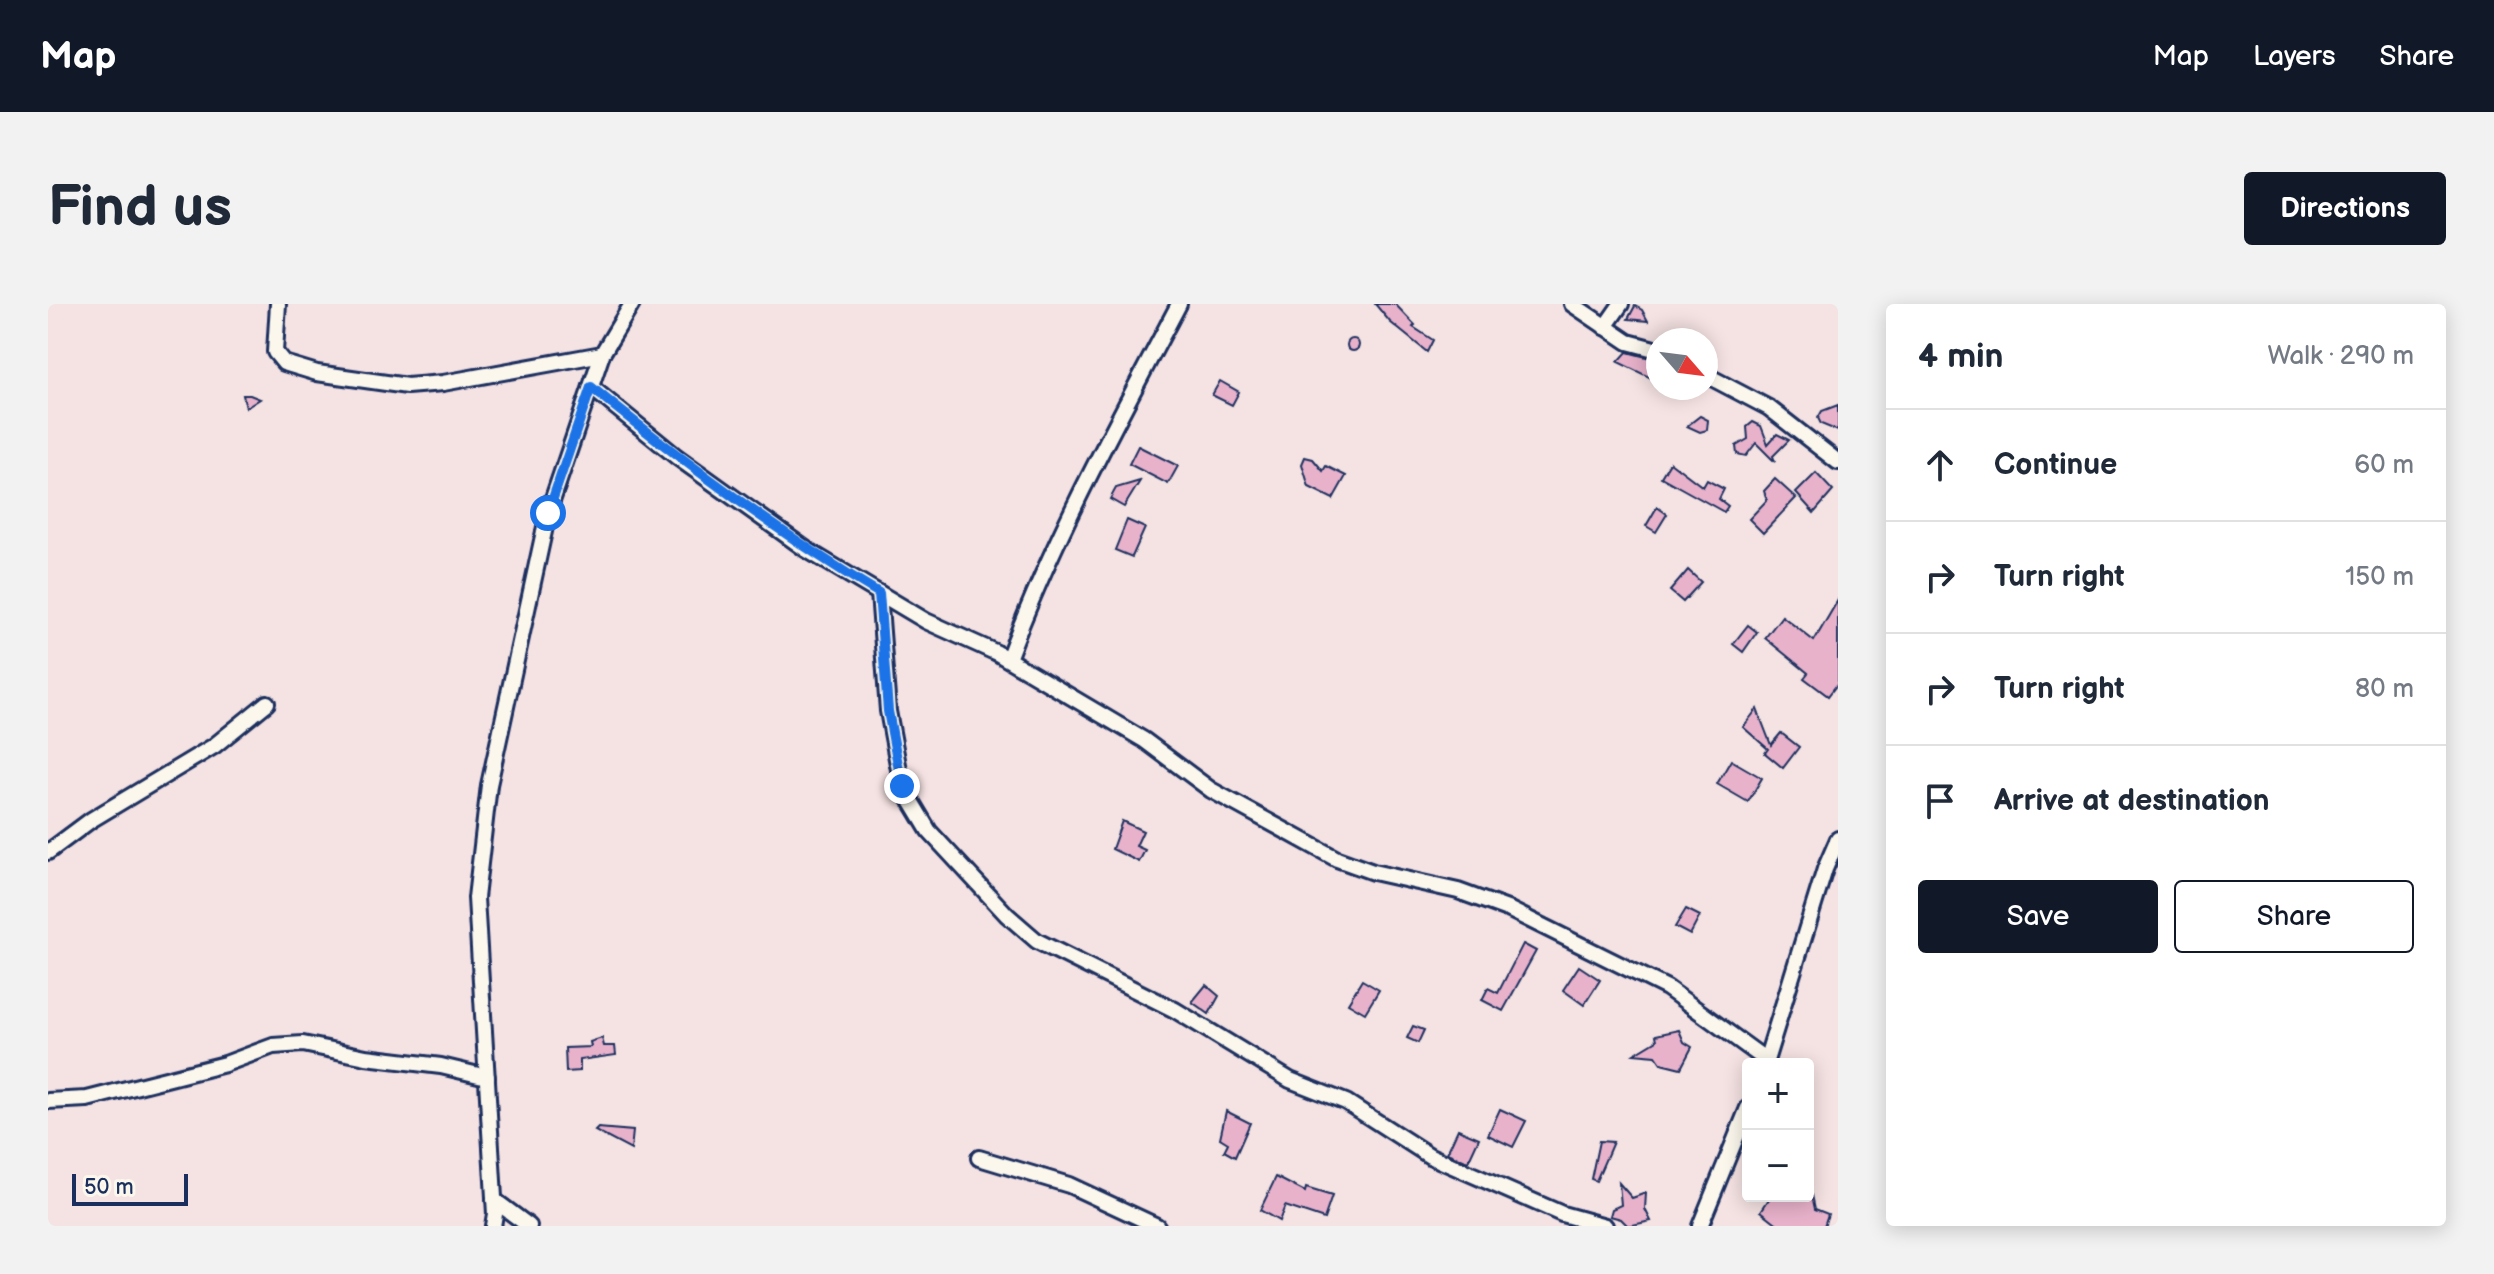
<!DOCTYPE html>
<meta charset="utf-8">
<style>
body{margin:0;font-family:"Balsamiq Sans",sans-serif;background:#f2f2f3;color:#1f2937}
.controls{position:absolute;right:24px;bottom:24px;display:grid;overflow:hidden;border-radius:8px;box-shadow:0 4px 20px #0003}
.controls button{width:72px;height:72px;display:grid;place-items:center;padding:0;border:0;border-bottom:2px solid #e0e1e3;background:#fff;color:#1f2937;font:40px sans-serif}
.compass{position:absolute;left:1598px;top:24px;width:72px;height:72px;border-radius:50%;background:#fff;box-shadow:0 4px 20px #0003;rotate:118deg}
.scale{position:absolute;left:24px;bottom:20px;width:116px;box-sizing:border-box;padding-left:8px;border:4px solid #1b2f5e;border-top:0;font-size:22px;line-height:28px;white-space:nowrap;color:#1b2f5e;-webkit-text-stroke:6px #fbf7ec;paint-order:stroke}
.stop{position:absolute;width:24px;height:24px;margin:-18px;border:6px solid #1a73e8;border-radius:50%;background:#fff}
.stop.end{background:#1a73e8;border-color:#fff;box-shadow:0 2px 8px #0008}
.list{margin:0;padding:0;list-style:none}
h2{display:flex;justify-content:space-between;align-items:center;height:104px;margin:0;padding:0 32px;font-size:34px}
h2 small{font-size:26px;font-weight:400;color:#747a83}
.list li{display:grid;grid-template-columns:52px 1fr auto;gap:24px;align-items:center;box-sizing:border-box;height:112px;padding:0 32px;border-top:2px solid #e0e1e3}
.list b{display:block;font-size:30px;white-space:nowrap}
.list em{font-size:26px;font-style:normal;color:#747a83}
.actions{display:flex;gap:16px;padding:24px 32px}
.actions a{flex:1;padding:18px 0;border:2px solid #111827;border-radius:8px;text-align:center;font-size:28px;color:#111827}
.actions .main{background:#111827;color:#fff}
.icon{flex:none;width:44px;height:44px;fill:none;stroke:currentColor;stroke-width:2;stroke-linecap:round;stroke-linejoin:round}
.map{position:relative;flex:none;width:1790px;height:922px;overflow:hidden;border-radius:8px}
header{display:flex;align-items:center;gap:48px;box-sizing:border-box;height:112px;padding:0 40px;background:#111827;color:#fff}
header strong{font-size:38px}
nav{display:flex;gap:44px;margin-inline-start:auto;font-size:28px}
.intro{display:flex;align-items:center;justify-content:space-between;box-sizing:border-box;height:192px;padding:0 48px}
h1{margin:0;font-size:56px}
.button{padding:20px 36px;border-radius:8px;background:#111827;color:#fff;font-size:28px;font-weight:700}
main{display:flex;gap:48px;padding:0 48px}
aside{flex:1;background:#fff;border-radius:8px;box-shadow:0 4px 20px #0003}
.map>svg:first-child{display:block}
</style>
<header>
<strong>Map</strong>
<nav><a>Map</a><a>Layers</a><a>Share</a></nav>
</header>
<div class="intro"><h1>Find us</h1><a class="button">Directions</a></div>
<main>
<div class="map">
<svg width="1790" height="922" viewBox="0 0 1790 922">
<rect width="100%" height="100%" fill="#f5e2e2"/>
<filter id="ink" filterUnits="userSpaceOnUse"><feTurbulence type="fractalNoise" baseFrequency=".0125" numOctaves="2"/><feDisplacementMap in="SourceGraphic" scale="16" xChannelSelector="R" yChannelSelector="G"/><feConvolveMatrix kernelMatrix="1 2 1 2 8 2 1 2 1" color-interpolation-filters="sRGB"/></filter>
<g filter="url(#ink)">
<g fill="#e8b2cb" stroke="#1b2f5e" stroke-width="2">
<polygon points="1327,0 1347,0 1367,21 1365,23 1385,36 1379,48 1342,18"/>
<polygon points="1587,2 1594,6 1600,17 1580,15"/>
<circle cx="1305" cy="41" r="6"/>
<polygon points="1579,48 1610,56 1603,74 1570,58"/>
<polygon points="1172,77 1191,88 1184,101 1164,91"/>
<polygon points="195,91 202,91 212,95 198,104"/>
<polygon points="1790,101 1790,127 1773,120 1770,114 1774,107"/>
<polygon points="1652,112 1660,116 1659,126 1652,128 1639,122"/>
<polygon points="1705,118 1713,122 1720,140 1729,130 1741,136 1725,152 1727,158 1708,139 1698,152 1689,150 1688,142 1700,135 1699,123"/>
<polygon points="1090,142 1130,162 1120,180 1081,160"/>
<polygon points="1257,153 1265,155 1275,167 1278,162 1298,172 1285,195 1261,183 1254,160"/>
<polygon points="1622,158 1655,183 1659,176 1676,185 1671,195 1680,202 1676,208 1613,173"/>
<polygon points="1768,169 1785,187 1766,209 1748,189"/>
<polygon points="1727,175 1748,194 1715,229 1701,215 1719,196 1716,187"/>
<polygon points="1092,177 1076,203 1062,195 1068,184"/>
<polygon points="1609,203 1619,210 1608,228 1598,222"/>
<polygon points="1079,216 1097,224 1084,253 1067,246"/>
<polygon points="1640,266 1653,278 1635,298 1622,287"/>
<polygon points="1790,296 1790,379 1780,392 1756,374 1760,369 1717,334 1734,312 1766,337"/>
<polygon points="1700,321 1709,328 1695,348 1685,340"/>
<polygon points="1709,405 1723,441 1733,429 1751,443 1735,464 1717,449 1720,445 1695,423"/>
<polygon points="1683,456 1714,474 1700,498 1669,480"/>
<polygon points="1074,517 1095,527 1088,542 1097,546 1091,558 1064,545"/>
<polygon points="1638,605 1652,612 1642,631 1627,623"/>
<polygon points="1475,640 1488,647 1455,707 1434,696 1440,684 1450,689"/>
<polygon points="1531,662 1552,676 1536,701 1515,686"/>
<polygon points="1314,676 1331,686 1317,709 1300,699"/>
<polygon points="1158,681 1171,692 1161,710 1144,698"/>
<polygon points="1365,722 1376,726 1370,739 1359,734"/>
<polygon points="1631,726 1636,738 1644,743 1633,764 1613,759 1608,752 1586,750 1609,736 1608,731"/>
<polygon points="554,734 556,742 567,742 568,751 532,756 532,767 518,768 517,744 543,743 542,738"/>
<polygon points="1452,805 1478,817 1465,843 1440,831"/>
<polygon points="1178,807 1202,819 1187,853 1176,847 1180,839 1172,834"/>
<polygon points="550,824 585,827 583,846 547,827"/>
<polygon points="1410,825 1431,834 1420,858 1399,849"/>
<polygon points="1551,837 1565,838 1548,877 1543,875"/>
<polygon points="1228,873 1257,888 1258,884 1284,892 1276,915 1237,902 1231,917 1212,906"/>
<polygon points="1571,879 1584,894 1598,889 1597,905 1603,917 1580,922 1573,915 1562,912 1564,905 1573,901"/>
<polygon points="1764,891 1767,905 1780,910 1776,922 1732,922 1713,907 1723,892"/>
</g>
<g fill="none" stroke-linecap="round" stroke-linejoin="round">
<g stroke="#1b2f5e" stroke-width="20">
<g id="street">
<polyline points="230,0 227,48 236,59 269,69 359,82 395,79 554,50"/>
<polyline points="1524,0 1580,38 1610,46"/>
<polyline points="1557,23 1573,0"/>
<polyline points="1658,71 1721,104 1790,158"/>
<polyline points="543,83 629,153 759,246 878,317 949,349 1096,436 1163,486 1289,555 1325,568 1410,587 1462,606 1619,684 1718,756"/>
<polyline points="831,289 840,407 854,482 881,527 959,611 989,637 1127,706 1242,776 1298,798 1382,852 1514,910 1557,922"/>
<path d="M 960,355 C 1006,232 1070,116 1131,0"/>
<polyline points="0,548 43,516 166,442 219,399"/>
<polyline points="1717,760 1777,565 1790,535"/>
<polyline points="0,797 39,795 177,760 225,742 255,740 318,753 393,762 439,773"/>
<polyline points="931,854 1021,881 1109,922"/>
<polyline points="446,896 481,922"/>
<polyline points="445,922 447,910 428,594 441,481 500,209 554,50 584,0"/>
<polyline points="1652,922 1700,804"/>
</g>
</g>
<use href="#street" stroke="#fbf7ec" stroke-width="14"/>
</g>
</g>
<g fill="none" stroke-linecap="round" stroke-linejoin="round" filter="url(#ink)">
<path stroke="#1a73e8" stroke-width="10" d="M 500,209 L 543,83 C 635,158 729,228 831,289 L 840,407 L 854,482"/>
</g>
</svg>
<div class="controls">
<button>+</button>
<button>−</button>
</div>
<svg class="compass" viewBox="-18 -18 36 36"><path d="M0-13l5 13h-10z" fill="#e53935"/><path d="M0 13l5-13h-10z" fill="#747a83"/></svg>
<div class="scale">50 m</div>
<div class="stop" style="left:500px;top:209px"></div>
<div class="stop end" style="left:854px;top:482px"></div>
</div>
<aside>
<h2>4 min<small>Walk · 290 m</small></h2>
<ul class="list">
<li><svg class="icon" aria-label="ahead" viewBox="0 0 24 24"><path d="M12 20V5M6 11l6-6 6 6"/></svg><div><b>Continue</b></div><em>60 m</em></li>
<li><svg class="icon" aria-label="right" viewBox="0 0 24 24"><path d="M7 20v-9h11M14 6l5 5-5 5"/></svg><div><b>Turn right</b></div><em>150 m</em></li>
<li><svg class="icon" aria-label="right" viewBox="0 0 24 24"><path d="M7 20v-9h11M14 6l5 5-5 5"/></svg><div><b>Turn right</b></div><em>80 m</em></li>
<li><svg class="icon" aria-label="arrive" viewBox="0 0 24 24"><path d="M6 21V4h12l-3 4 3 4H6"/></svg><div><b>Arrive at destination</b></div></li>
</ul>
<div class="actions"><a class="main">Save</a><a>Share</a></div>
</aside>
</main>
